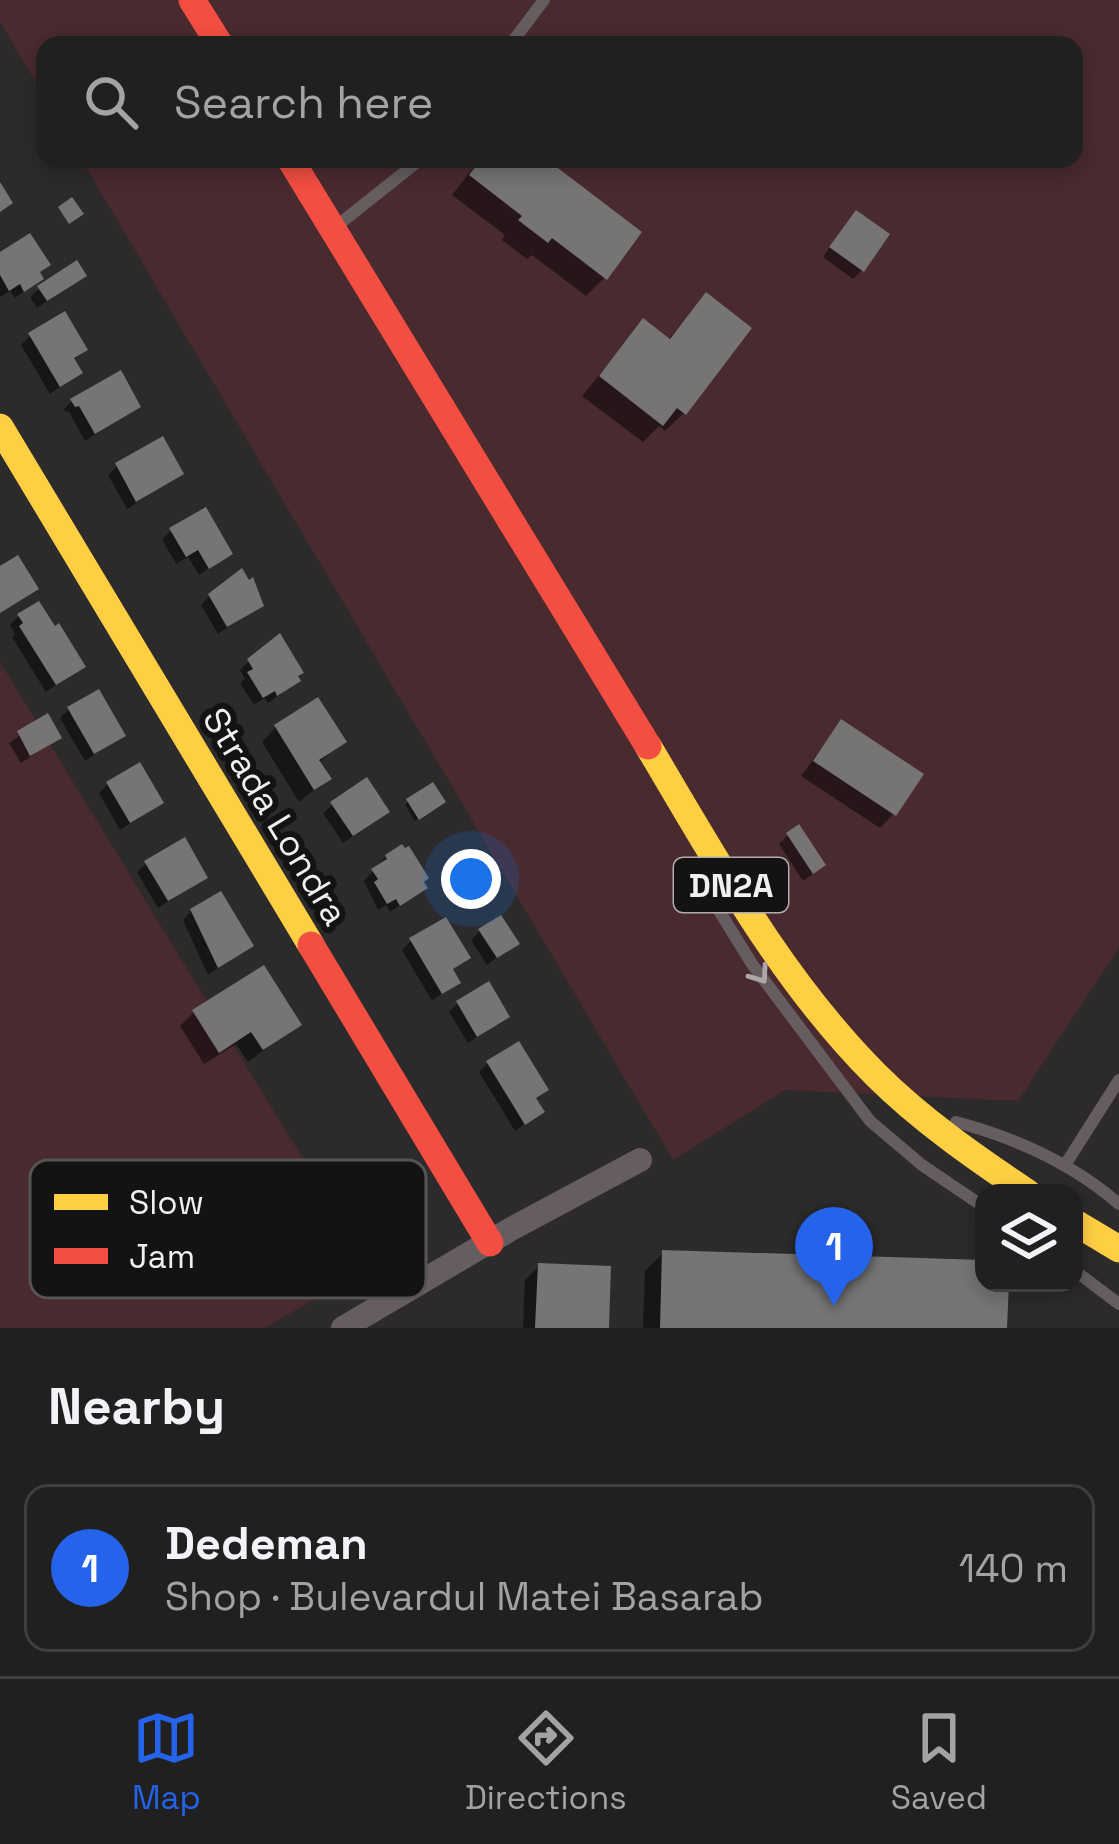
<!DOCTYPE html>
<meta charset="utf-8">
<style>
body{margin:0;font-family:"Space Grotesk",sans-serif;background:#2d2d2d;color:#f1f3f6}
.controls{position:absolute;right:36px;bottom:36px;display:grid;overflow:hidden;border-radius:24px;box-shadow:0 6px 18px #0003}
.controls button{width:108px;height:108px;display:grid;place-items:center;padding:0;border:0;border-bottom:3px solid #3e3e3e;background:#212020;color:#f1f3f6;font:60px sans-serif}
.you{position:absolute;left:471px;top:879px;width:42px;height:42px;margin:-30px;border:9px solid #fff;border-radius:50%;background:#1a73e8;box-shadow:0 0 0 18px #1a73e833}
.badge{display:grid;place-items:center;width:78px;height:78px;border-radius:50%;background:#2563eb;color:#fff;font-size:39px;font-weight:700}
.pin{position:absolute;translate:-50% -99px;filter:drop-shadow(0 3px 6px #0008)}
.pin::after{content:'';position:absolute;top:63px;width:42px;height:36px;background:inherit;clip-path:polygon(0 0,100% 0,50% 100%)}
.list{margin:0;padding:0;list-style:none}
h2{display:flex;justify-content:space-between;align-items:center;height:156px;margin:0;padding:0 48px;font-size:51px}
h2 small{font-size:39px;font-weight:400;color:#a2a3a5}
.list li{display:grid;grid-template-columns:78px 1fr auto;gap:36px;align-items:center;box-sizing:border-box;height:168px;margin:0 24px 24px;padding:0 24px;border:3px solid #3e3e3e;border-radius:24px}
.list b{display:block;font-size:45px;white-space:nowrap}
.list p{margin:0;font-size:39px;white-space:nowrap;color:#a2a3a5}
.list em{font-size:39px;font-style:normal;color:#a2a3a5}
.icon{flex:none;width:66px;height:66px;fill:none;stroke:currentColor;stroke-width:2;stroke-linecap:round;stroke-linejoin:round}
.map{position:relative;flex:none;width:1119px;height:1328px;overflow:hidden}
.search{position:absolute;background:#212020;box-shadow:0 6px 18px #0003;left:36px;right:36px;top:36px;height:132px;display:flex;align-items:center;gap:30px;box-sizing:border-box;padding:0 42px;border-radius:24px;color:#a2a3a5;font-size:45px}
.sheet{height:348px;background:#212020}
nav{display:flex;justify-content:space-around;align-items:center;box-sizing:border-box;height:168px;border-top:3px solid #3e3e3e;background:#212020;font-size:33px;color:#a2a3a5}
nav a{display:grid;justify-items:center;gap:6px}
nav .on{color:#2563eb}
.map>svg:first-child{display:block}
</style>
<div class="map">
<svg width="1119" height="1328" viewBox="0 0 1119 1328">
<rect width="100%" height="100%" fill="#2c2a2a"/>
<g fill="#482a2f">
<polygon points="0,0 1119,0 1119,948 1018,1101 785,1090 673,1160 81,159 1074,159 1074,45 45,45 45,98 0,22"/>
<polygon points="0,662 369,1267 265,1328 0,1328"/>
</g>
<g fill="#0007">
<polygon points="480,159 541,159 604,278 586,296 532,255 527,259 502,240 505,235 452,195"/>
<polygon points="847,222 862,270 853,279 823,257"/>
<polygon points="0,255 38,274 41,278 15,298 10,291 0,297"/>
<polygon points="83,275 37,308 30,297 39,289"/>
<polygon points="706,296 684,413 665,431 659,426 643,442 582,396 643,322 667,341"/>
<polygon points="30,336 85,350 72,361 79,373 50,394 21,345"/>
<polygon points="72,401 138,407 85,441 69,412 63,410"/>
<polygon points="117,466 181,474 127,509 108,475"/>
<polygon points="171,531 230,554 199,575 188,557 176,564 162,539"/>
<polygon points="210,596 260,605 218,634 201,605"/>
<polygon points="19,616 82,666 46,692 12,637 15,634 10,625"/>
<polygon points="249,661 295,677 298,681 268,703 265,698 254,705 240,683 245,679 240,670"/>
<polygon points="317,701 343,742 318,763 328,779 299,802 262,742 275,728"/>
<polygon points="69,709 122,735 85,761 60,718"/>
<polygon points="47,717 59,737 21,763 9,743"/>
<polygon points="841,722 893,814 880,828 801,776"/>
<polygon points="108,784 161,803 120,830 99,793"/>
<polygon points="408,802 439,806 415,821 405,805"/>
<polygon points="332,805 377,820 343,843 323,813"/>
<polygon points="788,835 814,873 803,881 779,844"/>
<polygon points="386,857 424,888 390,912 386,905 378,910 364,881"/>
<polygon points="146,864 205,877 158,908 137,872"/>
<polygon points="191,911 250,946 208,975 183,920"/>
<polygon points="480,931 516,943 487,965 471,940"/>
<polygon points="411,941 467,958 451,971 457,982 432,1001 402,950"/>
<polygon points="458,1003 507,1017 468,1043 449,1012"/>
<polygon points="194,1012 298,1024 248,1062 236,1044 204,1064 180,1026"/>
<polygon points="488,1063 545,1090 534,1100 541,1112 515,1131 479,1072"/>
<polygon points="663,1253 984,1263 984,1283 1006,1283 1004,1328 643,1328 645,1271"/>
<polygon points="539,1266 606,1328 523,1328 525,1280"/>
</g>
<g fill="#767474">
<polygon points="481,159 546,159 642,232 607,280 552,238 548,243 518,220 522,216 469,175"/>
<polygon points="0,182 13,203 0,212"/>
<polygon points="72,197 84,214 69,224 58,207"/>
<polygon points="856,210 890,234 864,272 829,247"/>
<polygon points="30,233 51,265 40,272 44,279 24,292 20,284 9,291 0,275 0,252"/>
<polygon points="77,260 87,276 47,301 37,286"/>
<polygon points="706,292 752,328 686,415 677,408 663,426 599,376 643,318 670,339"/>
<polygon points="65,311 88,350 74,358 83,373 60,387 28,333"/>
<polygon points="121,370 141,407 95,434 79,406 75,407 70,399"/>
<polygon points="163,436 184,474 136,502 115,463"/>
<polygon points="206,507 233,554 209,569 198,550 186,557 169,528"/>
<polygon points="18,555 39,589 0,613 0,566"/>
<polygon points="242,568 249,580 253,577 264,606 227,627 208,594"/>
<polygon points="39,601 55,626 59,623 86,667 56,685 19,626 23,623 17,614"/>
<polygon points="280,633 304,673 298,676 301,681 277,696 275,691 263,698 247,672 253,669 247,659"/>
<polygon points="99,689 126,736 94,754 67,707"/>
<polygon points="318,697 347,742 319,760 332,779 314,790 274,725"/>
<polygon points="48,713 62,738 30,756 17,731"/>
<polygon points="841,719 924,774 896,816 813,761"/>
<polygon points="140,762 164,803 130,823 106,782"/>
<polygon points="367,777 390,812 353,836 330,802"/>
<polygon points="433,782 446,802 419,820 406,799"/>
<polygon points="799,824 826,865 813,874 786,833"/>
<polygon points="185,837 208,878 168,901 144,861"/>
<polygon points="402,844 405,848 409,846 429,878 424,882 428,888 400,906 396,899 387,904 374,882 378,879 371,869 387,859 385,855"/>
<polygon points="221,891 254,946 218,968 190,909"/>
<polygon points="501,915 520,944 497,958 478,929"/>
<polygon points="446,917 471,958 453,969 461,983 442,994 409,938"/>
<polygon points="264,965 302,1025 263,1050 251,1032 219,1053 192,1010"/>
<polygon points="489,981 510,1017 477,1037 456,1001"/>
<polygon points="519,1041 549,1090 536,1098 545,1112 525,1125 486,1061"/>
<polygon points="662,1250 984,1260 984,1283 1009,1283 1007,1328 660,1328"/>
<polygon points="538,1263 611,1266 609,1328 535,1328"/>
</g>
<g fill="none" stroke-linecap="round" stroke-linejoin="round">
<g stroke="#655d5f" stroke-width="12">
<polyline points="510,45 544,0"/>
<polyline points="338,225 421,159"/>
<polyline points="710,885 715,904 752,964 870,1121 922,1165 984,1207"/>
<path d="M 956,1122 C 1016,1138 1072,1163 1119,1204"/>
<polyline points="1065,1165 1119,1080"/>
<polyline points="1074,1270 1119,1304"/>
</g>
<polyline stroke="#655d5f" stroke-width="24" points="343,1328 511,1229 640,1160"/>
<g stroke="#ffcf43" stroke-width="27">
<polyline points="0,427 311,945"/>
<path d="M 648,746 C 716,860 781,980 876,1075 C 921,1120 976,1158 1028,1193"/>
<polyline points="1074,1222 1119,1249"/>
</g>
<g stroke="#f24e42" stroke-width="27">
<polyline points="192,0 220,45"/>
<polyline points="290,159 648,746"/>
<polyline points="311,945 490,1243"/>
</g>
</g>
<defs><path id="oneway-chevron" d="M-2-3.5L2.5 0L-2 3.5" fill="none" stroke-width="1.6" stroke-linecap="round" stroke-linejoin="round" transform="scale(3)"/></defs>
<use stroke="#aca6a8" href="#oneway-chevron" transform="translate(760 975) rotate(55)"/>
<g text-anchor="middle" stroke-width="12" stroke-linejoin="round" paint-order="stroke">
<rect fill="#141212" stroke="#afadad" stroke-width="3" x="674" y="858" width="114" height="54" rx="9"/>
<g font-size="33" font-weight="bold" fill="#f2eff0">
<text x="731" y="897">DN2A</text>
</g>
<g font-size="36" fill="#f2eff0" stroke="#141212">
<text transform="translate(276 816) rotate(59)" y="13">Strada Londra</text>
</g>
</g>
<rect x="30" y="1160" width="396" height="138" rx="18" fill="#141212" stroke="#575455" stroke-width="3"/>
<rect x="54" y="1194" width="54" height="16" fill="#ffcf43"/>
<rect x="54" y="1248" width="54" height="16" fill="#f24e42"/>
<g font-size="33" fill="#f2eff0">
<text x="129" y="1214">Slow</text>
<text x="129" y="1268">Jam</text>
</g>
</svg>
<div class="controls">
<button><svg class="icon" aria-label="layers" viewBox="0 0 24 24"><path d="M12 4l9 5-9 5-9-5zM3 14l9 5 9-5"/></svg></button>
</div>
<div class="you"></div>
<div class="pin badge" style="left:834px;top:1306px">1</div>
<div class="search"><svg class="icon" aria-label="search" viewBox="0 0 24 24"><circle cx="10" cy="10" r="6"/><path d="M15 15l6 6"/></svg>Search here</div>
</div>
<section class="sheet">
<h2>Nearby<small></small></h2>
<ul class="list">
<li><span class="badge">1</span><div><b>Dedeman</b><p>Shop · Bulevardul Matei Basarab</p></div><em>140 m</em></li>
</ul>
</section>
<nav>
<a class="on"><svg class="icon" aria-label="map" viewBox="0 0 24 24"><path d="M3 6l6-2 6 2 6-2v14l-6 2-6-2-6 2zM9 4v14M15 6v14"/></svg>Map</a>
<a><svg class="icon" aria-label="directions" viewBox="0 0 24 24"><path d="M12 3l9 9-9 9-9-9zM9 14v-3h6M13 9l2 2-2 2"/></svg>Directions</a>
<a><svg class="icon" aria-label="saved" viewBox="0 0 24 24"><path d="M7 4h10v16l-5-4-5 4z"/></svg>Saved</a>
</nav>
